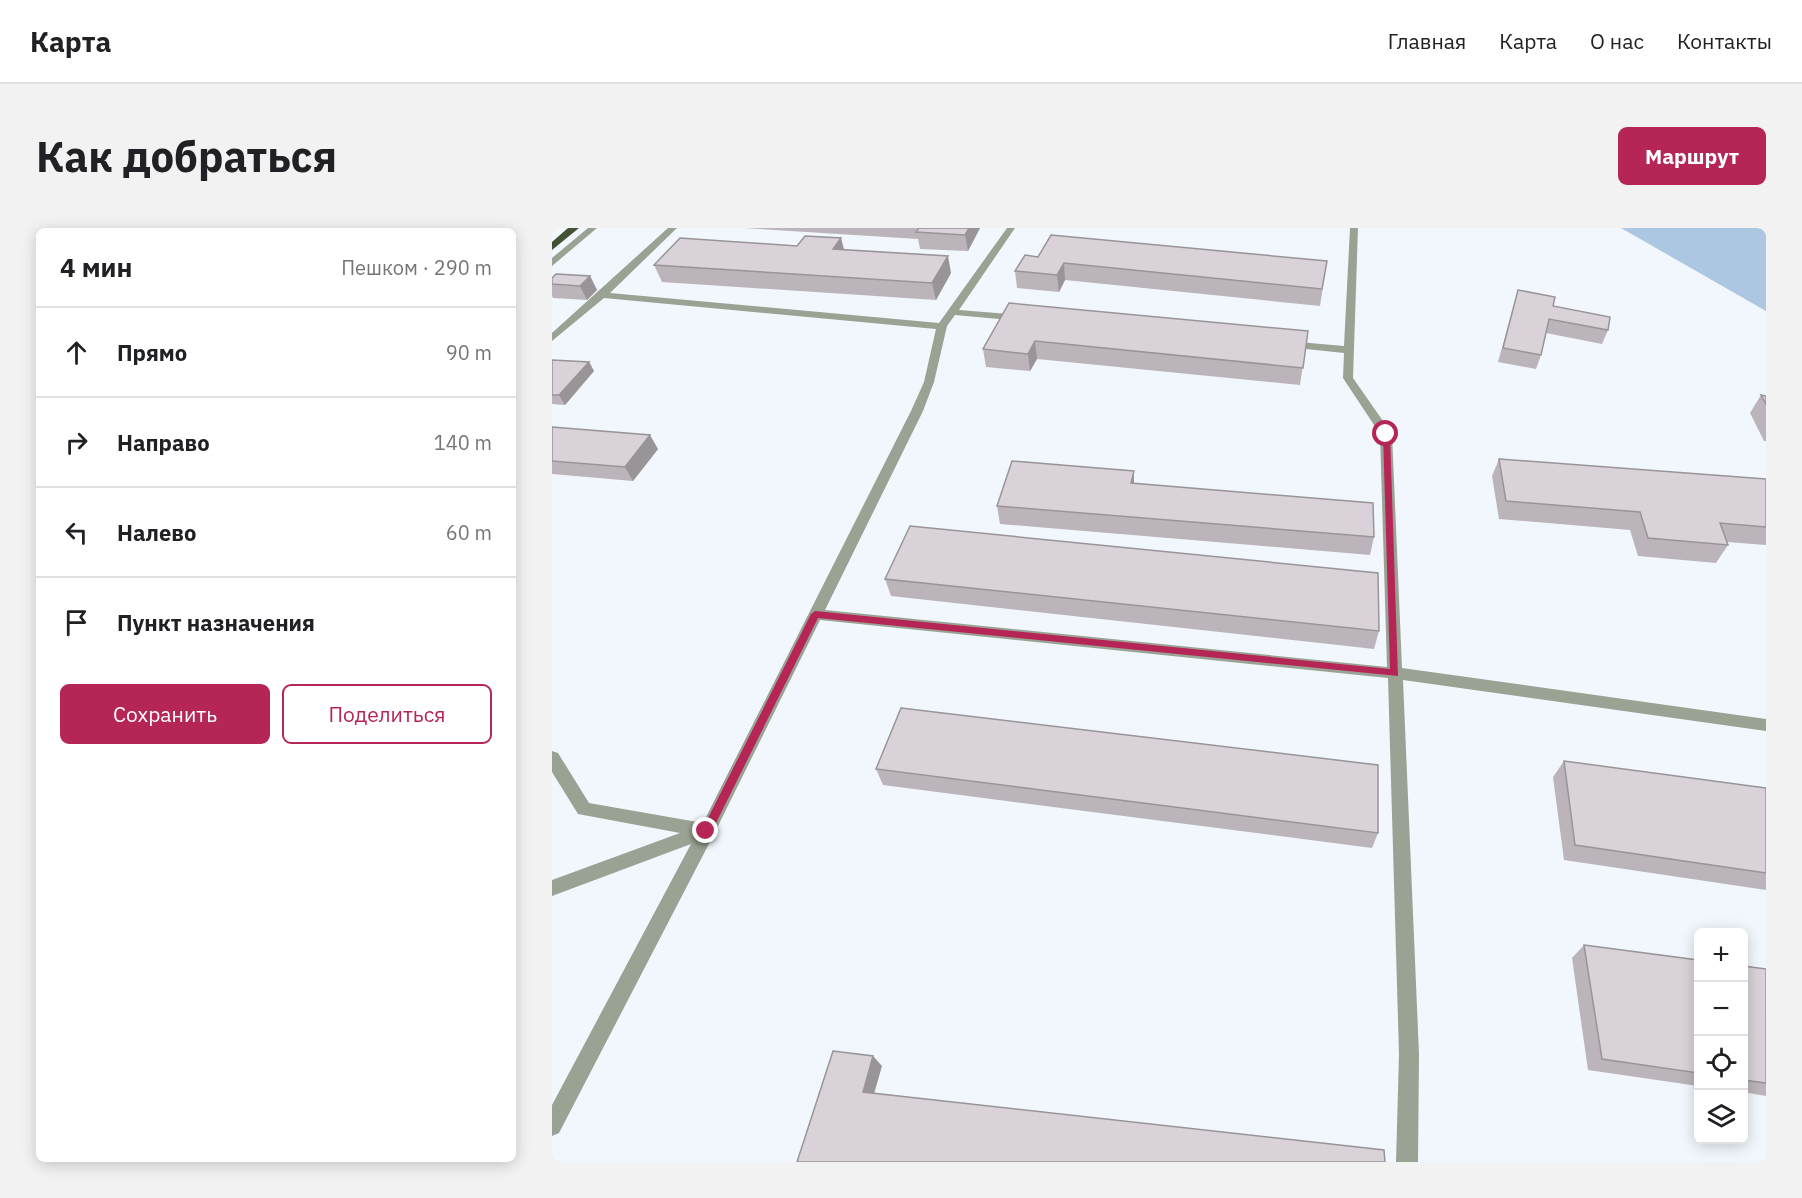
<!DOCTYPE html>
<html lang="ru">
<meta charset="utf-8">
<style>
body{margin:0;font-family:"IBM Plex Sans",sans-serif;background:#f2f2f2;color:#202124}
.controls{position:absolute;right:18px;bottom:18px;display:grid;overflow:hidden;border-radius:9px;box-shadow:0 3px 15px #0003}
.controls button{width:54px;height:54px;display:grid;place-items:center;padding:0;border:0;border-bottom:2px solid #e0e0e0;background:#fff;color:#202124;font:30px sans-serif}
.stop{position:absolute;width:18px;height:18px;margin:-14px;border:4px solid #b52657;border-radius:50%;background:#fff}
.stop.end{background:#b52657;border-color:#fff;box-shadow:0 2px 6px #0008}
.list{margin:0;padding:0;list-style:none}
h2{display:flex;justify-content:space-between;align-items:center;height:78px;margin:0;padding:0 24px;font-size:26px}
h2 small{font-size:20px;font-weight:400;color:#757577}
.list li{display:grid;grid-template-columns:39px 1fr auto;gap:18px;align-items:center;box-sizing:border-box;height:90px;padding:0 24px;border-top:2px solid #e0e0e0}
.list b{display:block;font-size:22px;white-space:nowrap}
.list em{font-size:20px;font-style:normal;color:#757577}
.actions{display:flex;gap:12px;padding:18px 24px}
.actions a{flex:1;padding:14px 0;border:2px solid #b52657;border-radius:9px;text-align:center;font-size:21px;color:#b52657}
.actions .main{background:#b52657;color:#fff}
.icon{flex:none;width:33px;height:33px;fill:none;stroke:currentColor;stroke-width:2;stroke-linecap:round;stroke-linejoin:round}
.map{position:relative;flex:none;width:1214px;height:934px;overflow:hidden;border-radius:9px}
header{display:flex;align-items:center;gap:36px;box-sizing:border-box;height:84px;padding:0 30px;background:#fff;border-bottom:2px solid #e0e0e0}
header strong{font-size:28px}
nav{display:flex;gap:33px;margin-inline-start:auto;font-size:21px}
.intro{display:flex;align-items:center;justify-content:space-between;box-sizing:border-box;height:144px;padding:0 36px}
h1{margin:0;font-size:42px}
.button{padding:15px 27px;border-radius:9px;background:#b52657;color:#fff;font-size:21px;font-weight:700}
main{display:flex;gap:36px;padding:0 36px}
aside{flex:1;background:#fff;border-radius:9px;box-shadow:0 3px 15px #0003}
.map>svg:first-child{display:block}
</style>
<header>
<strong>Карта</strong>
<nav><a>Главная</a><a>Карта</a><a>О нас</a><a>Контакты</a></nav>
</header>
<div class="intro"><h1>Как добраться</h1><a class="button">Маршрут</a></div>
<main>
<aside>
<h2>4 мин<small>Пешком · 290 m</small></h2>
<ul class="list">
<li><svg class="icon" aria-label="ahead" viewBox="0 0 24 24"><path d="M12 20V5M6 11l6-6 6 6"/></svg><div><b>Прямо</b></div><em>90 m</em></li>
<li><svg class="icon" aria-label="right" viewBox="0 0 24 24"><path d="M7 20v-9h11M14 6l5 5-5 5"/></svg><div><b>Направо</b></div><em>140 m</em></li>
<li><svg class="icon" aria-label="left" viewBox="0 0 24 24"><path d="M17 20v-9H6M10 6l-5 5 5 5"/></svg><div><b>Налево</b></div><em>60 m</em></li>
<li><svg class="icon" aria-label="arrive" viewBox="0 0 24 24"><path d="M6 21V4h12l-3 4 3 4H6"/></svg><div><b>Пункт назначения</b></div></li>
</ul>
<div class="actions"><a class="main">Сохранить</a><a>Поделиться</a></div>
</aside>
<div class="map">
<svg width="1214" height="934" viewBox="0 0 1214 934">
<rect width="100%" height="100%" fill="#f1f7fd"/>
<polygon fill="#acc7e2" points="1069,0 1214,0 1214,83"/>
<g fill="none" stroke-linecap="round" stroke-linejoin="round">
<g fill="#9aa293" fill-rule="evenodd">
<polygon points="36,0 45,0 0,38 0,30"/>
<polygon points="116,0 125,0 58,65 387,95 455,0 463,0 407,82 469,87 474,90 469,93 403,87 395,98 382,154 371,183 273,382 835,439 828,206 791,150 792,125 735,119 730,116 735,113 792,118 798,0 806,0 801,150 840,206 850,440 1214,491 1214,503 851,452 867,826 866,934 844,934 847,826 836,450 268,392 161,608 7,905 0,908 0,877 139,616 0,668 0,652 128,605 26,586 0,544 0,523 6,525 37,575 151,595 359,183 372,154 384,101 52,70 0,113 0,105"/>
</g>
<polygon fill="#425234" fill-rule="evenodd" points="16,0 27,0 0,22 0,14"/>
</g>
<g fill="#bbb5bb">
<polygon points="192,0 428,0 416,23 368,21 366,11"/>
<polygon points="289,10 292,21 399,45 384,72 110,54 102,37 245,18"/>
<polygon points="486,29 775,33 768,78 513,52 507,64 465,60 463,43"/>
<polygon points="38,48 45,62 35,72 1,70 0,68 0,50"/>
<polygon points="966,62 1056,102 1050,116 994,105 989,127 984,141 946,134"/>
<polygon points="457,75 756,103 748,157 485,131 478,143 434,139 431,121"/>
<polygon points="0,132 37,134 42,143 13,177 0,176"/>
<polygon points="1209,167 1214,168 1214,213 1212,213 1198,185"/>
<polygon points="0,199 106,221 81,253 0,246"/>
<polygon points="947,231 1214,251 1214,317 1175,314 1176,317 1164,335 1086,328 1078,302 947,291 940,248"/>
<polygon points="582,255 822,309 818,327 448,296 445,278"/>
<polygon points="333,351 827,403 822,421 339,368"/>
<polygon points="1012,533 1214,560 1214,662 1012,632 1001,549"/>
<polygon points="324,541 826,605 820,620 331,557"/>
<polygon points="1032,717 1146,732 1146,858 1036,842 1020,730"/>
<polygon points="1191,738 1214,741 1214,868 1191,864"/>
</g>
<g fill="#989498">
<polygon points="417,0 428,0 416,23 413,7"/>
<polygon points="289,10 293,27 281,21"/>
<polygon points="396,28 399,45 384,72 380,55"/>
<polygon points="512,35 513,52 507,64 505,47"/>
<polygon points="38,48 45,62 35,72 28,58"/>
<polygon points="483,113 485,131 478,143 476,126"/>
<polygon points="37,134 42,143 13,177 7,167"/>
<polygon points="98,207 106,221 81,253 73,239"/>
<polygon points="582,243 582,261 579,255"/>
<polygon points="321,828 330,838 320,873 311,864"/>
</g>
<g fill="#d9d3d9" stroke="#989498" stroke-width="1.5">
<polygon points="367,0 417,0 413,7 364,4"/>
<polygon points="499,7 775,33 770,61 512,35 505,47 463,43 473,27 486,29"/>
<polygon points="253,8 289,10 281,21 396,28 380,55 102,37 128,10 245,18"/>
<polygon points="4,46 38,48 28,58 0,56 0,50"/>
<polygon points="966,62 1003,69 1001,78 1058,89 1056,102 997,91 989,127 951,120"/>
<polygon points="457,75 756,103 751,140 483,113 476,126 431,121"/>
<polygon points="0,132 37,134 7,167 0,167"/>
<polygon points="1209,167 1214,168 1214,176"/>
<polygon points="0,199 98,207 73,239 0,233"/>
<polygon points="947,231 1214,251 1214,299 1168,295 1176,317 1096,310 1088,284 954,273"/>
<polygon points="460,233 582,243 579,255 821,275 822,309 445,278"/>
<polygon points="358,298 826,345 827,403 333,351"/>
<polygon points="349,480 826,537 826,605 324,541"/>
<polygon points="1012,533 1214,560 1214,645 1023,617"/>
<polygon points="1032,717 1146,732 1146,845 1050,831"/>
<polygon points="1191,738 1214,741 1214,855 1191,852"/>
<polygon points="281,823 321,828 311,864 832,922 833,934 245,934"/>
</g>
<polygon fill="#b52657" points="831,205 838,206 846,448 266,390 158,607 151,607 151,600 259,386 263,383 838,441"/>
</svg>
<div class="controls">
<button>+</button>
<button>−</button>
<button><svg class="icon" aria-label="locate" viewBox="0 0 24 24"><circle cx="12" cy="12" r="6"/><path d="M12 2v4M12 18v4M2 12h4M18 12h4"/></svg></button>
<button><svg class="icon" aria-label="layers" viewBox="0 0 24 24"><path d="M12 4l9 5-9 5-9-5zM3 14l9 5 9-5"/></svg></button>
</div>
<div class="stop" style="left:834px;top:206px"></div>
<div class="stop end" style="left:154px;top:603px"></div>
</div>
</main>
